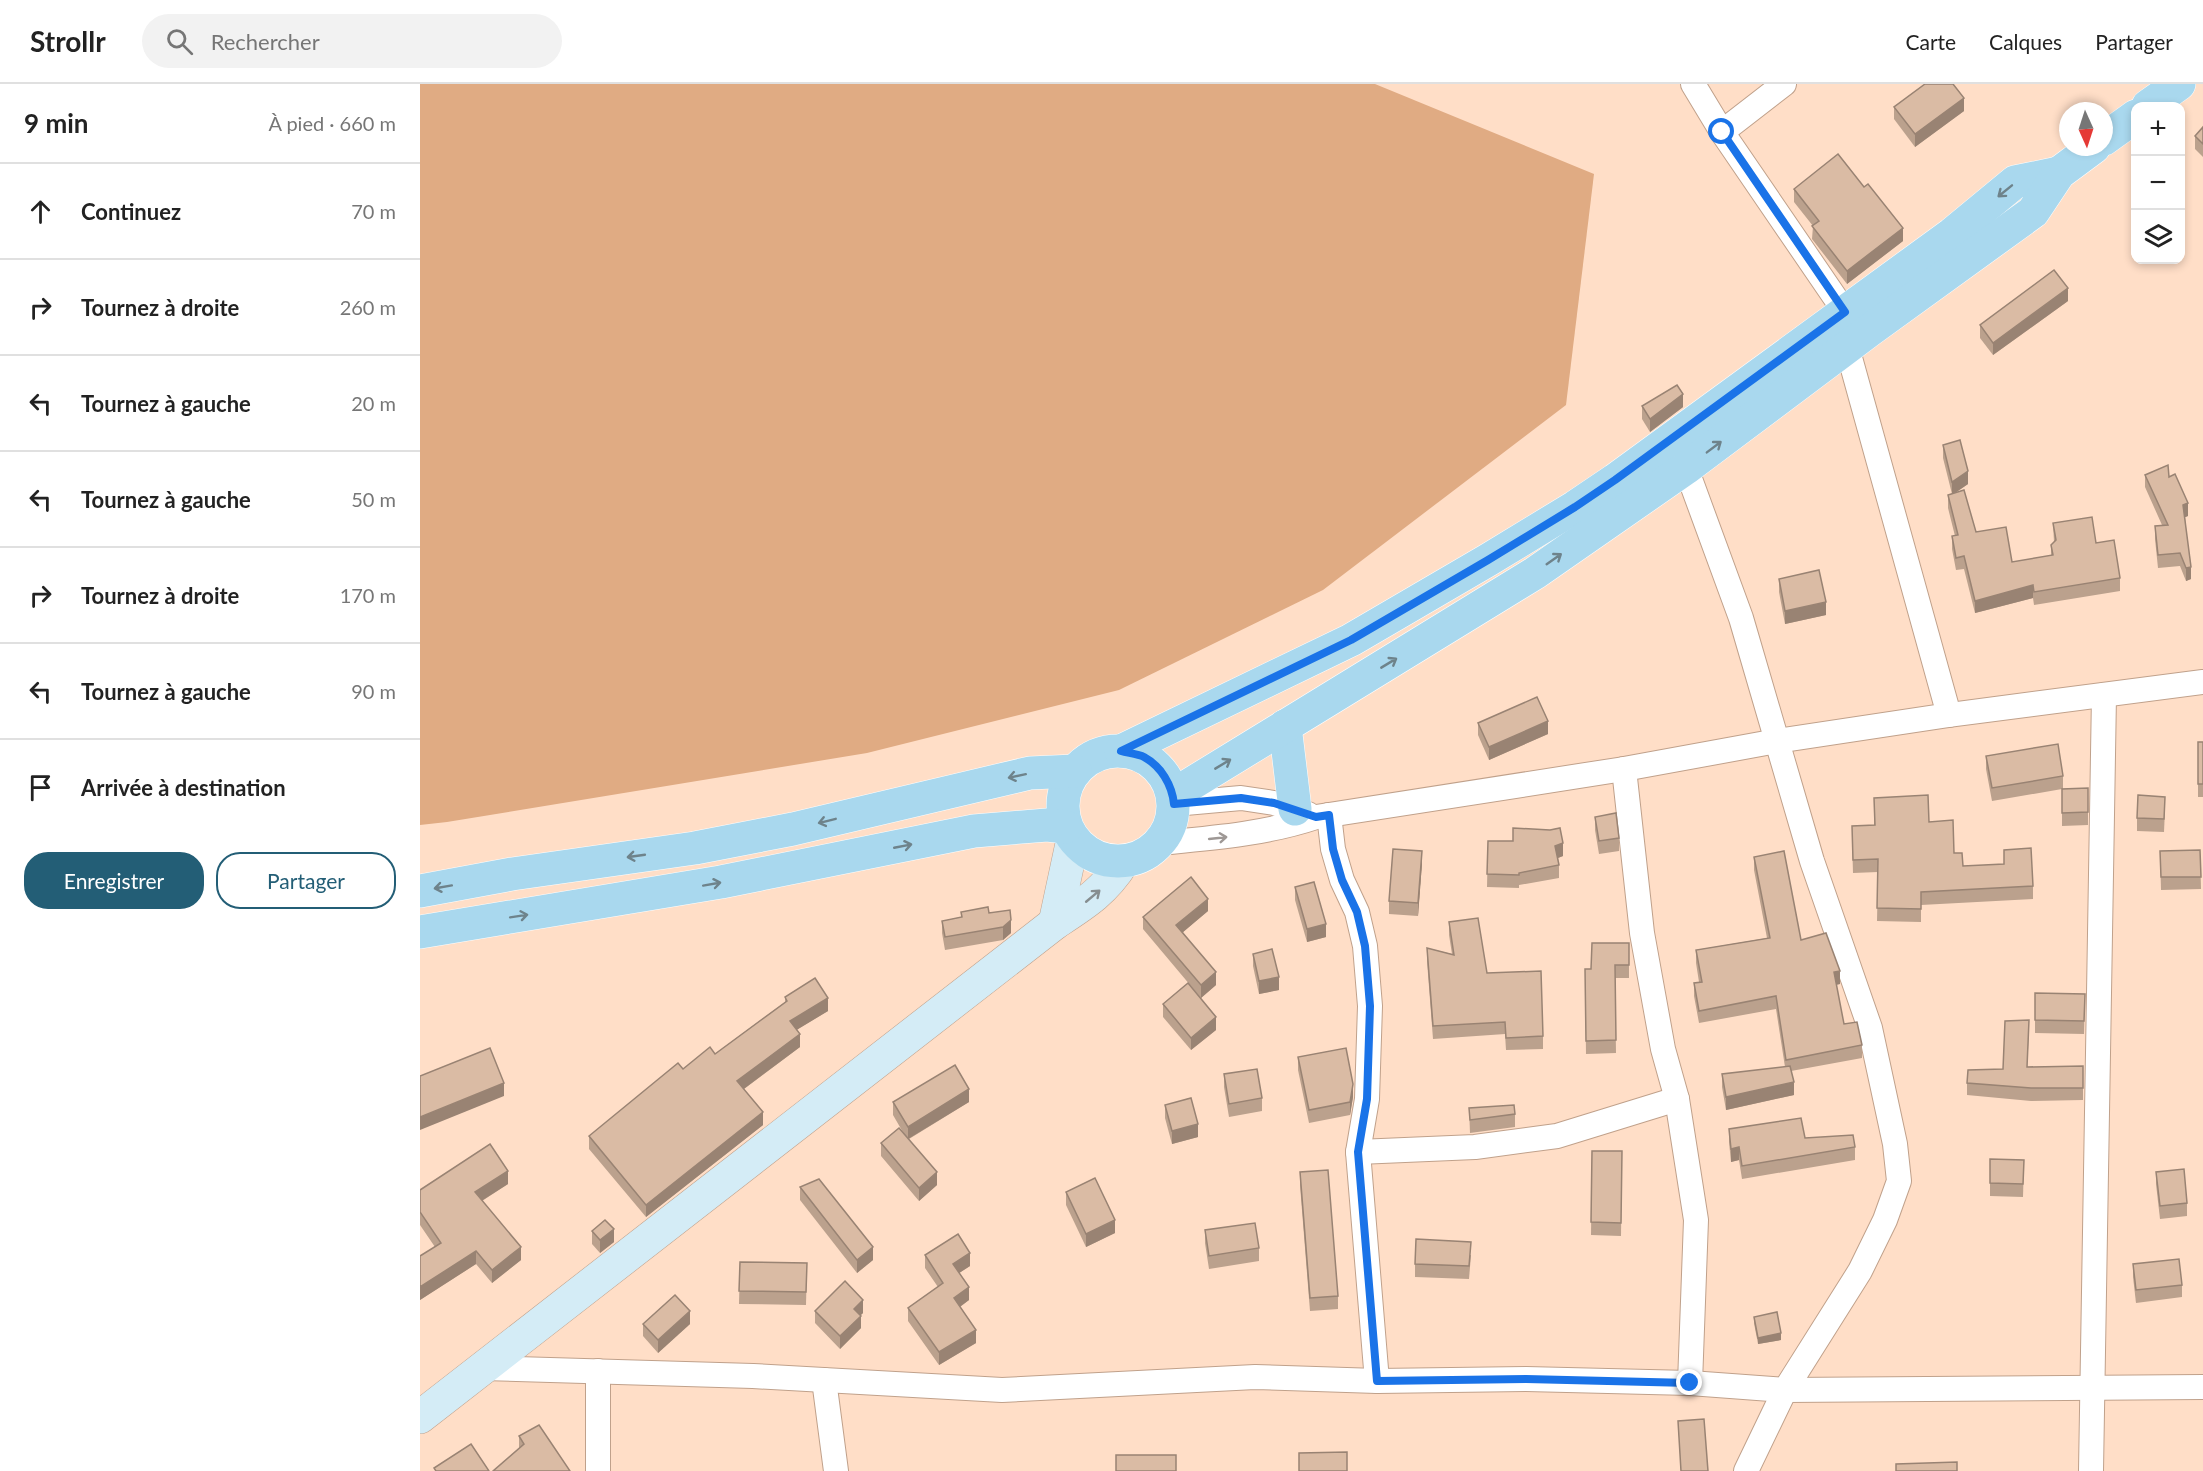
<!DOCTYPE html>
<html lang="fr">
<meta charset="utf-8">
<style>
body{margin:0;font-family:Lato,sans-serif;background:#f2f2f2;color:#222}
.controls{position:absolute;right:18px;top:18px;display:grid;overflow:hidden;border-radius:12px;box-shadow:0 3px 9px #0003}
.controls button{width:54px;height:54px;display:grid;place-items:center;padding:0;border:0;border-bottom:2px solid #e0e0e0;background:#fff;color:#222;font:30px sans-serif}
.compass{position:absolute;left:1639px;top:18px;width:54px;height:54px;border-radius:50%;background:#fff;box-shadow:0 3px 9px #0003;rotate:177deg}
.stop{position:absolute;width:18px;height:18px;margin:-14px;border:4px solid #1a73e8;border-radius:50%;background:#fff}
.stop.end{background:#1a73e8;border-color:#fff;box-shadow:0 2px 6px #0008}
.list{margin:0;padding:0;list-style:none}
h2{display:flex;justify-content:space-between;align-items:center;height:78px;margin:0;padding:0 24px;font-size:26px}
h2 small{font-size:20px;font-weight:400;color:#767676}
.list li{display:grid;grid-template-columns:39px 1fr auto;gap:18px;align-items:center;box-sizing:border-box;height:96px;padding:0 24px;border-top:2px solid #e0e0e0}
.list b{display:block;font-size:22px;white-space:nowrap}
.list em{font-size:20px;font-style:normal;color:#767676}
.actions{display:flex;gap:12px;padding:18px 24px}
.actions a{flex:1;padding:14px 0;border:2px solid #235e76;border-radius:24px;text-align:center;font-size:21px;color:#235e76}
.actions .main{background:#235e76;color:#fff}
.icon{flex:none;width:33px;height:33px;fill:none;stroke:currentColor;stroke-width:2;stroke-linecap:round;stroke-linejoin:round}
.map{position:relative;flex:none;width:1783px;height:1387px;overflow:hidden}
header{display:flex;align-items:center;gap:36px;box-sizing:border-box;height:84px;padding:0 30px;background:#fff;border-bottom:2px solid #e0e0e0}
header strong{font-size:28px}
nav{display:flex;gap:33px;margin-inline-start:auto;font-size:21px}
.search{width:420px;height:54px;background:#f2f2f2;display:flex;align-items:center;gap:15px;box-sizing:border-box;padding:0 21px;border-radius:33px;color:#767676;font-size:22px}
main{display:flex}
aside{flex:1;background:#fff}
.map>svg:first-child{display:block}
</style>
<header>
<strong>Strollr</strong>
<div class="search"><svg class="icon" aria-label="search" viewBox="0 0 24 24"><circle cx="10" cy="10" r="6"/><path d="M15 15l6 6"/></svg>Rechercher</div>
<nav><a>Carte</a><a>Calques</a><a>Partager</a></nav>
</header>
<main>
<aside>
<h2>9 min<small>À pied · 660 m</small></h2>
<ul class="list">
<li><svg class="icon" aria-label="ahead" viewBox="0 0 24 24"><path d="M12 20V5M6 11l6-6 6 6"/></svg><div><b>Continuez</b></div><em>70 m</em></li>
<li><svg class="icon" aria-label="right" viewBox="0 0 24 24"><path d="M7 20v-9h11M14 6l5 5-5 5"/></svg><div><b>Tournez à droite</b></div><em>260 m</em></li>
<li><svg class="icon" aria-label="left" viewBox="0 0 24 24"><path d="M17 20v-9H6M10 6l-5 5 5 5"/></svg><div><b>Tournez à gauche</b></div><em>20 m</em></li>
<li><svg class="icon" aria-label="left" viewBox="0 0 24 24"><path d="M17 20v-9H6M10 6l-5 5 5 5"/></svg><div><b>Tournez à gauche</b></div><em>50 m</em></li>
<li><svg class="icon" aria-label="right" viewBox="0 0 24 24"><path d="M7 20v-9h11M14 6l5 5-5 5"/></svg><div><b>Tournez à droite</b></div><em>170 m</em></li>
<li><svg class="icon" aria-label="left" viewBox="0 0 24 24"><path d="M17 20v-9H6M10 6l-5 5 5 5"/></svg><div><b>Tournez à gauche</b></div><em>90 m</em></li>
<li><svg class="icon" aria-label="arrive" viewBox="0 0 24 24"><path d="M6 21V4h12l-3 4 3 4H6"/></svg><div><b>Arrivée à destination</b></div></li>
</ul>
<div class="actions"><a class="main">Enregistrer</a><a>Partager</a></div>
</aside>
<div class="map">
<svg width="1783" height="1387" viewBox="0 0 1783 1387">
<rect width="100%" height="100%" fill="#ffdec7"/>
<polygon fill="#e0ab83" points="0,0 955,0 1174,90 1146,321 903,506 699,606 447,669 27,738 0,741"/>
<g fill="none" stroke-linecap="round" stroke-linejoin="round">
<g stroke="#c0a18b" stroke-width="26">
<g id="minor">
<polyline points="1273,0 1302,48 1425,228"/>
<polyline points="1302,48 1364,0"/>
<polyline points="1427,263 1529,631"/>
<polyline points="1266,384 1321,534 1392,777 1450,944 1475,1060 1479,1097 1465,1136 1440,1187 1365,1306 1326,1387"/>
<polyline points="1204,685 1222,849 1243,965 1257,1015 1276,1136 1270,1299"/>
<polyline points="754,720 821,714 854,719 888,730"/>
<polyline points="909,731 913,765 922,796 937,828 945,862 950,922 947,1015 938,1068 957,1297"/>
<path d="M 740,759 C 793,754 845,750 896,733 L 1204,685 L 1357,657 L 1529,631 L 1783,598"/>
<polyline points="938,1068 1055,1063 1137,1052 1257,1015"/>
<polyline points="63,1284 333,1292 582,1306 835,1293 957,1297 1106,1295 1270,1299 1365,1306 1783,1303"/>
<polyline points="178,1287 178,1387"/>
<polyline points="404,1296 416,1387"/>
<polyline points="1671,1387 1684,611"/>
</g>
</g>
<g stroke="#c0a18b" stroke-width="34">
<g id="secondary">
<polyline points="635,839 653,755"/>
<path d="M 0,1333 L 635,839 C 664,820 684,808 703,778"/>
</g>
</g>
<g stroke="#fff" stroke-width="34">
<g id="primary">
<polyline points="1728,22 1759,0"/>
<polyline points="1684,55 1716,32"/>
<polyline points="865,642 875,725"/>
<circle cx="698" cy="722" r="55"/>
<polyline points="701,667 931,556 1068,476 1155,423 1195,396 1532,150 1595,98 1639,89"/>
<polyline points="753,711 1115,489 1266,384 1450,246 1613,128 1639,89 1674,63"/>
<polyline points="0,807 92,790 275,764 373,745 610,689 655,687"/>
<polyline points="0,848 301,798 554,747 627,741 646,743"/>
</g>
</g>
<use href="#minor" stroke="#fff" stroke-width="24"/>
<use href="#secondary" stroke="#d4ecf6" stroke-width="33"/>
<use href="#primary" stroke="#a9d8ee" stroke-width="33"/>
</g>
<g fill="#bba18d">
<polygon points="1474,23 1544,27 1495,63 1474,35"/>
<polygon points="1783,43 1783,73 1775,65 1775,52"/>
<polygon points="1444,103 1483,157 1427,200 1392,155 1393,142 1374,118 1374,105"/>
<polygon points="1648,217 1573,271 1560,254 1560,241"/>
<polygon points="1222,322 1263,323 1230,348 1222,335"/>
<polygon points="1523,361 1548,400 1535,409 1556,448 1592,478 1631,472 1631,461 1634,458 1633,439 1676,459 1700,494 1700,507 1614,521 1613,514 1555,529 1544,485 1536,486 1532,465 1532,452 1535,452 1528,424 1528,411 1532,410 1523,374"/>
<polygon points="1725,391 1749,393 1768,432 1765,433 1771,495 1766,497 1760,482 1738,484 1735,455 1735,442 1742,441 1725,403"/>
<polygon points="1359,495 1406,531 1365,540 1359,508"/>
<polygon points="1058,639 1128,650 1069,676 1058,651"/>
<rect x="1778" y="658" width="5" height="55"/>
<polygon points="1566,672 1643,692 1643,705 1668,704 1668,741 1642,742 1642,705 1572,717 1566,685"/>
<polygon points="1454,714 1509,738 1534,769 1543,782 1584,780 1584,766 1613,802 1613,815 1501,821 1501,838 1457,837 1458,788 1433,789 1432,755 1432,742 1454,741"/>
<polygon points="1745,725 1744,748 1717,747 1717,734"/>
<polygon points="1175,733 1199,754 1199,767 1179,770 1175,746"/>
<polygon points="1068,757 1143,772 1138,774 1139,781 1139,794 1099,801 1099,804 1067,803"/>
<polygon points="1780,766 1781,805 1741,806 1740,767"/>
<polygon points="1334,773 1381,856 1420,900 1416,901 1424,940 1442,961 1442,974 1371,987 1374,1011 1306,1026 1302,1003 1302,990 1365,983 1356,925 1279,939 1274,912 1274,899 1279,898 1276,879 1276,866 1347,854 1334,786"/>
<polygon points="1002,779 998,832 969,830 969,817"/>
<polygon points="875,803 906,853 887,858 875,816"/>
<polygon points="788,827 763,848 796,901 781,914 723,845 723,833"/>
<polygon points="541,828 569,829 591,849 583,856 525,866 522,849 522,837 541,833"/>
<polygon points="1029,838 1067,889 1123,952 1123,965 1086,966 1085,950 1013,955 1007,877 1007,864 1032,870 1029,851"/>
<polygon points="1209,859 1209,894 1195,894 1196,969 1166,970 1165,885 1171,885"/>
<polygon points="833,870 859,906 839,910 833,882"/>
<polygon points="1615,909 1665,910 1664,950 1615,949"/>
<polygon points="365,913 408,927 376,946 380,963 324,1005 343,1041 226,1133 169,1065 169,1052 263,985 295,970 365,918"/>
<polygon points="743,920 796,946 771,966 743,933"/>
<polygon points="1609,949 1607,983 1663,982 1663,1016 1611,1017 1547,1011 1547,999 1583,985"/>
<polygon points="878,973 933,1013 930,1031 889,1039 878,986"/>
<polygon points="804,990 842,1014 842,1027 809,1033 804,1003"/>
<polygon points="473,1018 549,1018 489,1055 517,1101 499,1117 461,1072 461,1059 484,1050 473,1031"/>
<polygon points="745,1021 778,1053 752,1060 745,1034"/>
<polygon points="1049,1024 1095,1030 1095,1043 1050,1049"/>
<polygon points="1309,1045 1385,1054 1435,1063 1435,1076 1322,1095 1319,1076 1311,1078 1309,1058"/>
<polygon points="1172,1067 1202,1067 1201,1152 1171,1151"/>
<polygon points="1570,1075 1604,1076 1603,1113 1570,1112"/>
<polygon points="880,1088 918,1212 918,1225 890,1227 880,1101"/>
<polygon points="1736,1088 1767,1119 1767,1132 1740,1135 1736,1100"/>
<polygon points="88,1100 62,1117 101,1176 72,1199 56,1180 0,1216 0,1172 15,1163 0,1141 0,1106"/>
<polygon points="380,1103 453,1176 437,1189 380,1116"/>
<polygon points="646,1108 695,1149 666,1163 646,1121"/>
<polygon points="785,1146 839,1164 839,1177 789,1185 785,1159"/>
<polygon points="172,1147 194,1158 180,1169 172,1160"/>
<polygon points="505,1171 550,1182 539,1189 549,1216 540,1223 556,1259 519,1281 488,1237 488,1224 518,1203 505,1184"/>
<polygon points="1051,1171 1049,1195 995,1193 995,1180"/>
<polygon points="320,1178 387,1179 386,1221 319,1220"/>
<polygon points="1713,1180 1762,1201 1762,1213 1716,1219 1713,1193"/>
<polygon points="395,1227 443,1229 441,1231 441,1244 420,1265 395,1239"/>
<polygon points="1334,1233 1361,1256 1338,1260 1334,1239"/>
<polygon points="223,1240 270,1240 238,1269 223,1252"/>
<polygon points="1258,1337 1288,1387 1261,1387"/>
<polygon points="99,1352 150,1387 99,1364"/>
</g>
<g fill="#998373">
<polygon points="1544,14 1544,27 1495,63 1495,50"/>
<polygon points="1483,144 1483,157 1427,200 1427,187"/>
<polygon points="1648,204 1648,217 1573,271 1573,259"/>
<polygon points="1263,310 1263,323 1230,348 1230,335"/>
<polygon points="1548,387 1548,400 1532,411 1532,398"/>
<polygon points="1768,419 1768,432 1763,434 1763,421"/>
<polygon points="1771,483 1771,495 1766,497 1766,484"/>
<polygon points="1613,501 1613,514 1555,529 1555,517"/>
<polygon points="1406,518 1406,531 1365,540 1365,527"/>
<polygon points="1128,637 1128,650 1069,676 1069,663"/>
<polygon points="1143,759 1143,772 1135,775 1135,762"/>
<polygon points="1002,767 1002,779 998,832 998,819"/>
<polygon points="788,815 788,827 756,854 756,841"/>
<polygon points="591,836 591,849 583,856 583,843"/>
<polygon points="906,840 906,853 887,858 887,845"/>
<polygon points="1420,887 1420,900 1414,901 1414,888"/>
<polygon points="796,888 796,901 781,914 781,901"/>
<polygon points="859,893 859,906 839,910 839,897"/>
<polygon points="408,914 408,927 370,950 370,937"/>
<polygon points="796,933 796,946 771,966 771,954"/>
<polygon points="380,950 380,963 317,1010 317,997"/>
<polygon points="1374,998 1374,1011 1306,1026 1306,1013"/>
<polygon points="84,999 84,1012 0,1046 0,1033"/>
<polygon points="933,1000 933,1013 930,1031 930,1018"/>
<polygon points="549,1005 549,1018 488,1055 488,1043"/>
<polygon points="343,1028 343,1041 226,1133 226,1121"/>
<polygon points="778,1040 778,1053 752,1060 752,1047"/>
<polygon points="1319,1063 1319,1076 1311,1078 1311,1065"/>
<polygon points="88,1087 88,1100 55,1121 55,1108"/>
<polygon points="517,1088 517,1101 499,1117 499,1104"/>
<polygon points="695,1136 695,1149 666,1163 666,1150"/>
<polygon points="194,1145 194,1158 180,1169 180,1156"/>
<polygon points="101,1163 101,1176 72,1199 72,1186"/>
<polygon points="453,1163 453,1176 437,1189 437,1176"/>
<polygon points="56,1167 56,1180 0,1216 0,1203"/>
<polygon points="550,1169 550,1182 533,1193 533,1180"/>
<polygon points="549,1203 549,1216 534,1227 534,1214"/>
<polygon points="443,1216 443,1229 434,1237 434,1225"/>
<polygon points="270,1227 270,1240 238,1269 238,1256"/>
<polygon points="441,1232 441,1244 420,1265 420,1252"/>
<polygon points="556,1246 556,1259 519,1281 519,1268"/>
<polygon points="1361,1249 1361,1256 1338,1260 1338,1254"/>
</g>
<g fill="#dabba4" stroke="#998373" stroke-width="1.5">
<polygon points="1505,0 1533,0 1544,14 1495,50 1474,23"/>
<polygon points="1783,43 1783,60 1775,52"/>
<polygon points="1418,70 1444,103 1448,100 1483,144 1427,187 1392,142 1399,137 1374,105"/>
<polygon points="1634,186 1648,204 1573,259 1560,241"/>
<polygon points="1257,301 1263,310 1230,335 1222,322"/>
<polygon points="1540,356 1548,387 1532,398 1523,361"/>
<polygon points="1748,381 1749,393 1755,390 1768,419 1763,421 1771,483 1766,484 1760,469 1738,471 1735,442 1748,441 1725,391"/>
<polygon points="1544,406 1556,448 1586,443 1592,478 1633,471 1631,461 1636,456 1633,439 1672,433 1676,459 1694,456 1700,494 1614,508 1613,501 1555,517 1544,472 1536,474 1532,452 1538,451 1528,411"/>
<polygon points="1399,486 1406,518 1365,527 1359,495"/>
<polygon points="1117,613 1128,637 1069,663 1058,639"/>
<rect x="1778" y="658" width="5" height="42"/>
<polygon points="1638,660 1643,692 1572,704 1566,672"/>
<polygon points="1668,704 1668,728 1642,729 1642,705"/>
<polygon points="1508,711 1509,738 1533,736 1534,769 1542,769 1543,782 1584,780 1584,766 1611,764 1613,802 1501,808 1501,825 1457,824 1458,775 1433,776 1432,742 1455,741 1454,714"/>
<polygon points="1718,711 1745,713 1744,735 1717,734"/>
<polygon points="1196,729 1199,754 1179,757 1175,733"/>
<polygon points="1093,744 1130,746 1140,744 1143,759 1135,762 1139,781 1099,789 1099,791 1067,790 1068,757 1093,757"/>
<polygon points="973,765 1002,767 998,819 969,817"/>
<polygon points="1780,766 1781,793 1741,793 1740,767"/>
<polygon points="1364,767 1381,856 1406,849 1420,887 1414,888 1424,940 1437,938 1442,961 1366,976 1356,912 1279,927 1274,899 1282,898 1276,866 1350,854 1334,773"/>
<polygon points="771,793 788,815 756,841 796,888 781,901 723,833"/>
<polygon points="894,798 906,840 887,845 875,803"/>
<polygon points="568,823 569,829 590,826 591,836 583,843 525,853 522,837 542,833 541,828"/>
<polygon points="1058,834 1067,889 1121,887 1123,952 1086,954 1085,938 1013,942 1007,864 1034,871 1029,838"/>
<polygon points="1172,859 1209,859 1209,881 1195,881 1196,956 1166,957 1165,885 1171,885"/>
<polygon points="852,865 859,893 839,897 833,870"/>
<polygon points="395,894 408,914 370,937 380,950 317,997 343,1028 226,1121 169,1052 258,979 263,985 290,963 295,970 367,917 365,913"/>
<polygon points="768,899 796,933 771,954 743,920"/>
<polygon points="1615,909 1665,910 1664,937 1615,936"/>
<polygon points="1609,936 1607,983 1663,982 1663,1004 1611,1004 1547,999 1548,986 1583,985 1585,937"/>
<polygon points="70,964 84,999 0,1033 0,992"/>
<polygon points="926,964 933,1000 930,1018 889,1026 878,973"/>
<polygon points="535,981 549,1005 488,1043 473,1018"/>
<polygon points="1370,982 1374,998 1306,1013 1302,990"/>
<polygon points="837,985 842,1014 809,1020 804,990"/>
<polygon points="771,1014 778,1040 752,1047 745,1021"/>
<polygon points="1094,1021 1095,1030 1050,1036 1049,1024"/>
<polygon points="1381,1034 1385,1054 1433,1051 1435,1063 1322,1082 1319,1063 1311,1065 1309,1045"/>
<polygon points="479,1044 517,1088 499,1104 461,1059"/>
<polygon points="70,1060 88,1087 55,1108 101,1163 72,1186 56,1167 0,1203 0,1172 21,1159 0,1128 0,1106"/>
<polygon points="1172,1067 1202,1067 1201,1139 1171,1138"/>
<polygon points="1570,1075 1604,1076 1603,1100 1570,1099"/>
<polygon points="1764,1085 1767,1119 1740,1122 1736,1088"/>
<polygon points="908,1086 918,1212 890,1214 880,1088"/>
<polygon points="675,1094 695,1136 666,1150 646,1108"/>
<polygon points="399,1095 453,1163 437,1176 380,1103"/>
<polygon points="185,1136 194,1145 180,1156 172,1147"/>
<polygon points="835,1139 839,1164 789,1172 785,1146"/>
<polygon points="538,1150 550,1169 533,1180 549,1203 534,1214 556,1246 519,1268 488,1224 523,1199 505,1171"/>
<polygon points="996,1155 1051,1158 1049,1182 995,1180"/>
<polygon points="1759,1175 1762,1201 1716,1206 1713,1180"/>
<polygon points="320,1178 387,1179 386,1208 319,1207"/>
<polygon points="425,1197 443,1216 434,1225 441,1232 420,1252 395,1227"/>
<polygon points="255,1211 270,1227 238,1256 223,1240"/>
<polygon points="1357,1228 1361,1249 1338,1254 1334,1233"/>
<polygon points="1284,1335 1288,1387 1261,1387 1258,1337"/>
<polygon points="119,1341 150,1387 73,1387 104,1360 99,1352"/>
<polygon points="51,1360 69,1387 16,1387 14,1384"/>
<polygon points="927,1368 927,1387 879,1387 879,1369"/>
<rect x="696" y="1371" width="60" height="16"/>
<polygon points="1537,1378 1537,1387 1476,1387 1476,1380"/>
</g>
<defs><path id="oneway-shaft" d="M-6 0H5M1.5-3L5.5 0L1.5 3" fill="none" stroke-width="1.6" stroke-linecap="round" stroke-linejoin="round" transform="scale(1.5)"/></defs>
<g stroke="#6e838b">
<use href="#oneway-shaft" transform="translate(1585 107) rotate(141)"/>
<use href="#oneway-shaft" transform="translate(1294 363) rotate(-37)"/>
<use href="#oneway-shaft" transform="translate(1134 475) rotate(-35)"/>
<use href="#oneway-shaft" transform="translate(969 579) rotate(-31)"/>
<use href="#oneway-shaft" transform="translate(803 680) rotate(-31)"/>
<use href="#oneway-shaft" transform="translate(597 692) rotate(168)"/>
<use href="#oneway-shaft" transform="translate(407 737) rotate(166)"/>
<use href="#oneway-shaft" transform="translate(483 762) rotate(-11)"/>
<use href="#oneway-shaft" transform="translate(216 772) rotate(172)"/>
<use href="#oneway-shaft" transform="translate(292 800) rotate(-10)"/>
<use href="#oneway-shaft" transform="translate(23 803) rotate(170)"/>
<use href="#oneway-shaft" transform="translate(99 832) rotate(-9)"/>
</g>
<use stroke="#9e9895" href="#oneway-shaft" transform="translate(798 754) rotate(-6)"/>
<use stroke="#868e90" href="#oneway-shaft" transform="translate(673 812) rotate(-40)"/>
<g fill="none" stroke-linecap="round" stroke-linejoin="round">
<path stroke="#1a73e8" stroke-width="8" d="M 1270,1299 L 1106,1295 L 957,1297 L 938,1068 L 947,1015 L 950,922 L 945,862 L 937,828 L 922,796 L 913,765 L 909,731 L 896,733 L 854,719 L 821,714 L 754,720 C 752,701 741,682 724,673 C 718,670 708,669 701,667 L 931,556 L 1068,476 L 1155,423 L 1195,396 L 1425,228 L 1302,48"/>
</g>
</svg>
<div class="controls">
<button>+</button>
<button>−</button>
<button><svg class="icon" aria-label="layers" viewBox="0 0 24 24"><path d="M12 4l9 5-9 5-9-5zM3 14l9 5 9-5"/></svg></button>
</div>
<svg class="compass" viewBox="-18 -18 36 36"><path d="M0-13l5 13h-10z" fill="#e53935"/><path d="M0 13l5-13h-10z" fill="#767676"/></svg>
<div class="stop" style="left:1302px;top:48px"></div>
<div class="stop end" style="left:1270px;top:1299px"></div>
</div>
</main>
